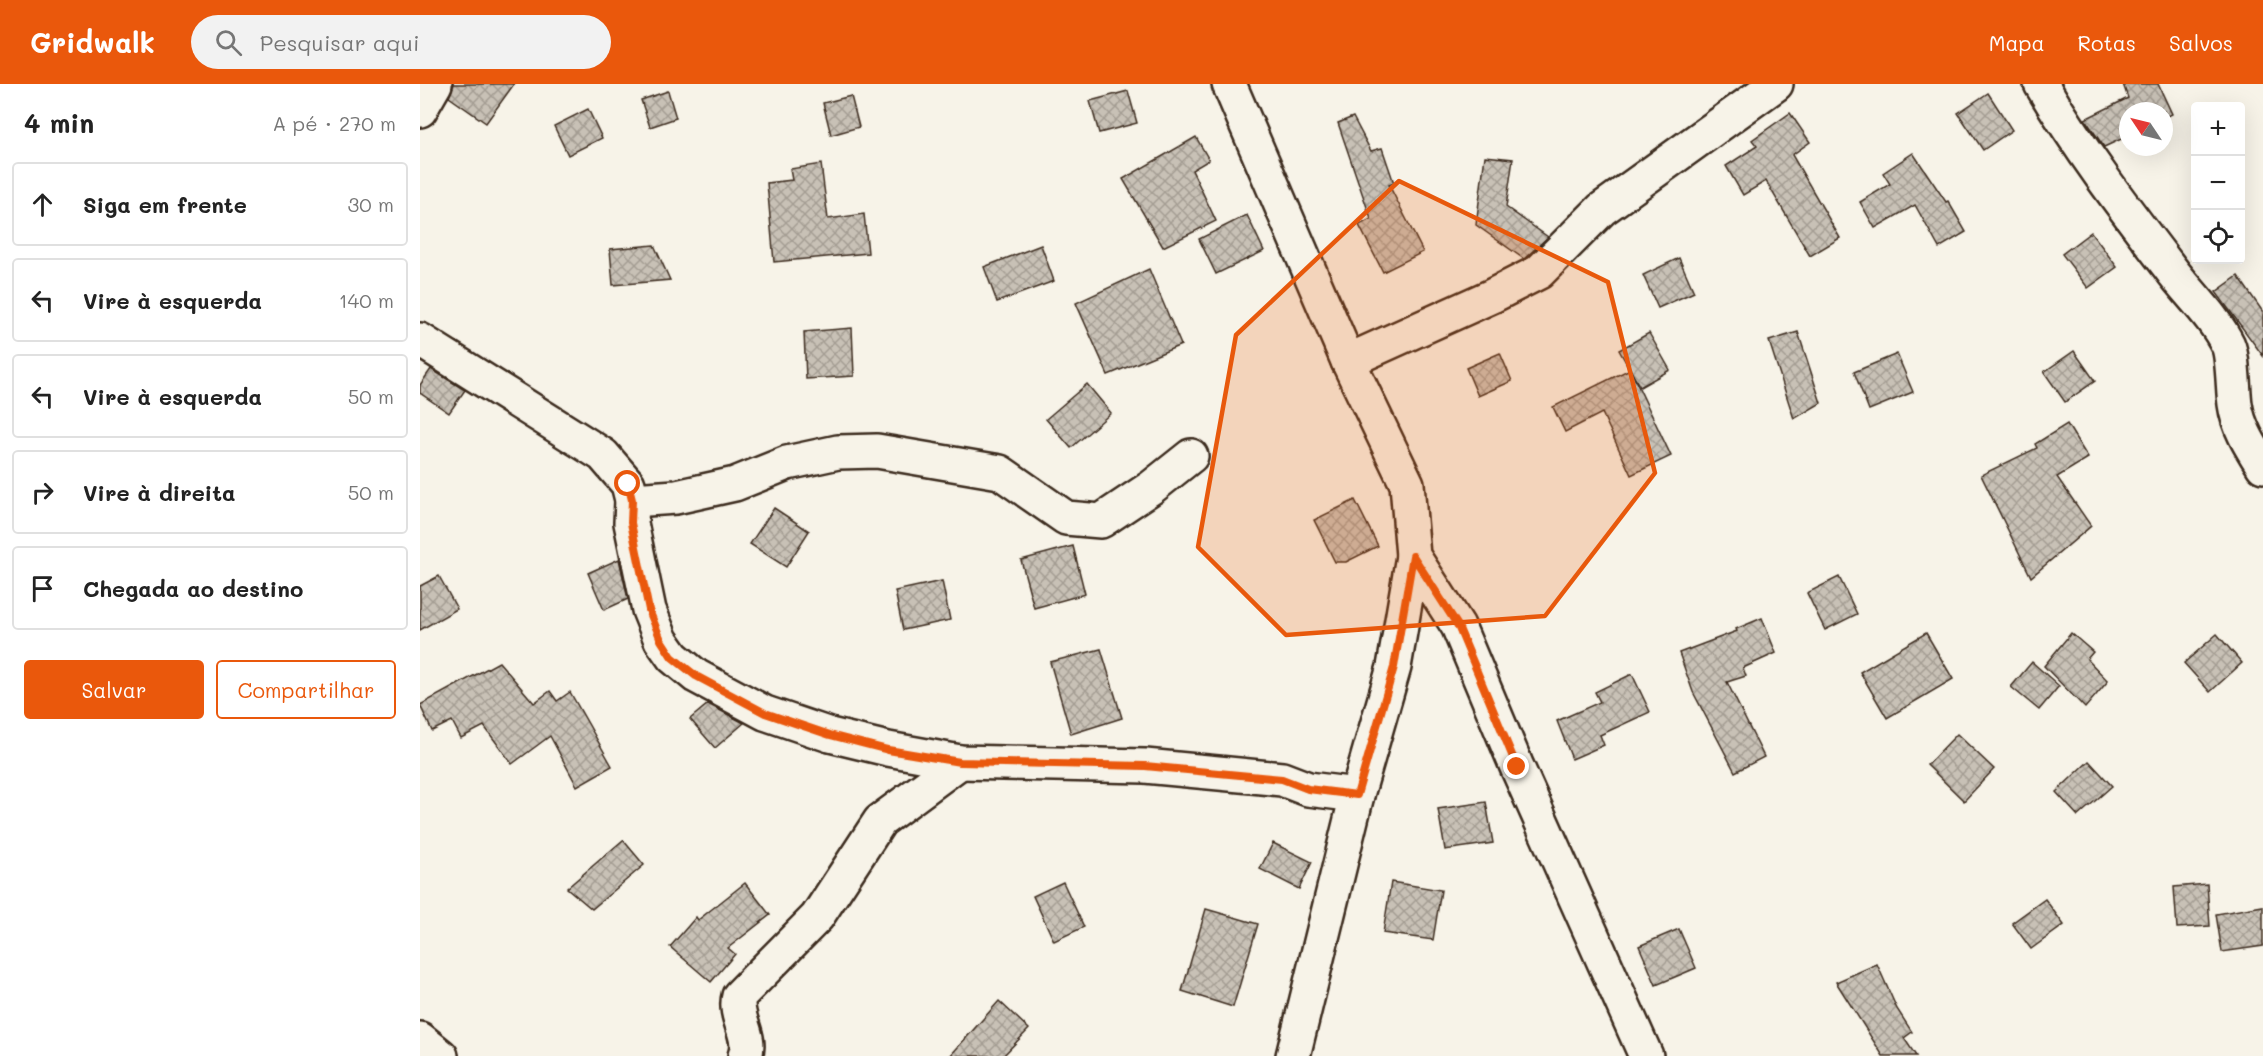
<!DOCTYPE html>
<html lang="pt">
<meta charset="utf-8">
<style>
body{margin:0;font-family:Mali,sans-serif;background:#f2f2f2;color:#222}
.controls{position:absolute;right:18px;top:18px;display:grid;overflow:hidden;border-radius:6px;box-shadow:0 6px 24px #0002}
.controls button{width:54px;height:54px;display:grid;place-items:center;padding:0;border:0;border-bottom:2px solid #e0e0e0;background:#fff;color:#222;font:30px sans-serif}
.compass{position:absolute;left:1699px;top:18px;width:54px;height:54px;border-radius:50%;background:#fff;box-shadow:0 6px 24px #0002;rotate:305deg}
.stop{position:absolute;width:18px;height:18px;margin:-14px;border:4px solid #ea580c;border-radius:50%;background:#fff}
.stop.end{background:#ea580c;border-color:#fff;box-shadow:0 2px 6px #0008}
.list{margin:0;padding:0;list-style:none}
h2{display:flex;justify-content:space-between;align-items:center;height:78px;margin:0;padding:0 24px;font-size:26px}
h2 small{font-size:20px;font-weight:400;color:#767676}
.list li{display:grid;grid-template-columns:39px 1fr auto;gap:18px;align-items:center;box-sizing:border-box;height:84px;margin:0 12px 12px;padding:0 12px;border:2px solid #e0e0e0;border-radius:6px}
.list b{display:block;font-size:22px;white-space:nowrap}
.list em{font-size:20px;font-style:normal;color:#767676}
.actions{display:flex;gap:12px;padding:18px 24px}
.actions a{flex:1;padding:14px 0;border:2px solid #ea580c;border-radius:6px;text-align:center;font-size:21px;color:#ea580c}
.actions .main{background:#ea580c;color:#fff}
.icon{flex:none;width:33px;height:33px;fill:none;stroke:currentColor;stroke-width:2;stroke-linecap:round;stroke-linejoin:round}
.map{position:relative;flex:none;width:1843px;height:972px;overflow:hidden}
header{display:flex;align-items:center;gap:36px;box-sizing:border-box;height:84px;padding:0 30px;background:#ea580c;color:#fff}
header strong{font-size:28px}
nav{display:flex;gap:33px;margin-inline-start:auto;font-size:21px}
.search{width:420px;height:54px;background:#f2f2f2;display:flex;align-items:center;gap:15px;box-sizing:border-box;padding:0 21px;border-radius:33px;color:#767676;font-size:22px}
main{display:flex}
aside{flex:1;background:#fff}
.map>svg:first-child{display:block}
</style>
<header>
<strong>Gridwalk</strong>
<div class="search"><svg class="icon" aria-label="search" viewBox="0 0 24 24"><circle cx="10" cy="10" r="6"/><path d="M15 15l6 6"/></svg>Pesquisar aqui</div>
<nav><a>Mapa</a><a>Rotas</a><a>Salvos</a></nav>
</header>
<main>
<aside>
<h2>4 min<small>A pé · 270 m</small></h2>
<ul class="list">
<li><svg class="icon" aria-label="ahead" viewBox="0 0 24 24"><path d="M12 20V5M6 11l6-6 6 6"/></svg><div><b>Siga em frente</b></div><em>30 m</em></li>
<li><svg class="icon" aria-label="left" viewBox="0 0 24 24"><path d="M17 20v-9H6M10 6l-5 5 5 5"/></svg><div><b>Vire à esquerda</b></div><em>140 m</em></li>
<li><svg class="icon" aria-label="left" viewBox="0 0 24 24"><path d="M17 20v-9H6M10 6l-5 5 5 5"/></svg><div><b>Vire à esquerda</b></div><em>50 m</em></li>
<li><svg class="icon" aria-label="right" viewBox="0 0 24 24"><path d="M7 20v-9h11M14 6l5 5-5 5"/></svg><div><b>Vire à direita</b></div><em>50 m</em></li>
<li><svg class="icon" aria-label="arrive" viewBox="0 0 24 24"><path d="M6 21V4h12l-3 4 3 4H6"/></svg><div><b>Chegada ao destino</b></div></li>
</ul>
<div class="actions"><a class="main">Salvar</a><a>Compartilhar</a></div>
</aside>
<div class="map">
<svg width="1843" height="972" viewBox="0 0 1843 972">
<defs>
<pattern id="building-cross-hatch" width="8" height="8" patternUnits="userSpaceOnUse" patternTransform="scale(1.5)"><rect width="8" height="8" fill="#c8c1b6"/><path d="M0 0l8 8M0 8l8-8" fill="none" stroke="#a49d93"/></pattern>
</defs>
<rect width="100%" height="100%" fill="#f7f3e8"/>
<filter id="ink" filterUnits="userSpaceOnUse"><feTurbulence type="fractalNoise" baseFrequency=".0167" numOctaves="2"/><feDisplacementMap in="SourceGraphic" scale="12" xChannelSelector="R" yChannelSelector="G"/><feConvolveMatrix kernelMatrix="1 2 1 2 8 2 1 2 1" color-interpolation-filters="sRGB"/></filter>
<g filter="url(#ink)">
<g fill="url(#building-cross-hatch)" stroke="#3b2a1e" stroke-width="1.5">
<polygon points="34,0 94,0 66,39 29,13"/>
<polygon points="1703,0 1738,0 1752,30 1744,34 1744,27 1708,27 1708,52 1684,63 1665,35 1708,14"/>
<polygon points="248,7 256,34 230,43 221,16"/>
<polygon points="708,7 717,39 679,49 670,17"/>
<polygon points="1568,9 1592,46 1563,66 1538,29"/>
<polygon points="431,12 439,43 411,51 403,19"/>
<polygon points="168,25 182,54 148,71 134,42"/>
<polygon points="1370,29 1390,58 1372,71 1420,154 1390,172 1346,97 1323,111 1306,82 1337,62 1332,56"/>
<polygon points="933,33 951,67 962,64 974,99 969,101 1003,168 963,188 939,141 951,135 918,39"/>
<polygon points="776,53 789,76 772,86 796,137 743,163 703,95"/>
<polygon points="1493,69 1526,118 1528,117 1546,148 1519,164 1495,121 1455,144 1440,118 1470,100 1463,89"/>
<polygon points="1065,72 1093,75 1086,123 1128,153 1104,175 1056,141"/>
<polygon points="401,80 408,135 444,130 448,169 354,178 347,99 372,96 370,85"/>
<polygon points="827,131 844,167 796,190 779,155"/>
<polygon points="1671,148 1697,183 1668,204 1642,170"/>
<polygon points="234,161 250,196 193,201 190,165"/>
<polygon points="621,161 634,197 577,218 564,183"/>
<polygon points="1259,174 1274,208 1238,224 1223,191"/>
<polygon points="729,185 761,261 688,291 656,219"/>
<polygon points="1818,192 1843,228 1843,272 1796,208"/>
<polygon points="432,244 434,292 386,295 384,248"/>
<polygon points="1378,248 1401,319 1374,335 1349,257"/>
<polygon points="1229,249 1250,286 1220,303 1199,266"/>
<polygon points="1654,267 1675,297 1645,318 1624,288"/>
<polygon points="1080,269 1092,297 1058,312 1046,284"/>
<polygon points="1477,270 1493,308 1449,326 1434,288"/>
<polygon points="11,285 45,306 29,329 0,309 0,301"/>
<polygon points="1210,285 1251,372 1211,391 1182,329 1145,348 1133,323"/>
<polygon points="667,300 691,329 651,364 626,335"/>
<polygon points="1647,340 1668,374 1637,393 1671,442 1611,493 1561,391 1617,364 1615,360"/>
<polygon points="935,416 958,462 926,478 915,478 894,436"/>
<polygon points="354,424 389,447 366,483 330,460"/>
<polygon points="653,462 665,510 614,524 601,476"/>
<polygon points="199,475 208,515 184,526 168,489"/>
<polygon points="19,492 37,525 0,546 0,502"/>
<polygon points="1419,493 1437,530 1405,546 1387,509"/>
<polygon points="522,497 530,536 483,546 475,507"/>
<polygon points="1342,534 1356,569 1323,584 1326,592 1307,598 1344,673 1315,688 1273,608 1259,569 1317,547 1316,545"/>
<polygon points="1506,549 1533,595 1467,634 1440,588"/>
<polygon points="1651,549 1673,568 1667,575 1688,597 1665,624 1624,582"/>
<polygon points="1797,550 1822,579 1790,608 1764,579"/>
<polygon points="681,565 702,634 651,650 630,578"/>
<polygon points="79,578 114,619 130,607 137,617 150,608 192,682 157,702 130,652 92,680 64,642 41,654 32,637 12,647 0,621"/>
<polygon points="1612,578 1639,602 1619,626 1591,603"/>
<polygon points="1212,590 1230,628 1180,651 1184,661 1152,675 1137,637 1180,618 1175,608"/>
<polygon points="288,620 324,639 295,664 270,635"/>
<polygon points="1537,650 1574,685 1544,717 1507,681"/>
<polygon points="1669,677 1692,702 1658,732 1636,708"/>
<polygon points="1066,718 1073,759 1025,766 1018,725"/>
<polygon points="203,756 224,781 172,825 147,804"/>
<polygon points="853,759 892,778 879,805 840,785"/>
<polygon points="643,798 664,843 634,857 613,812"/>
<polygon points="971,798 1021,806 1013,856 963,849"/>
<polygon points="325,799 350,831 308,864 315,870 291,898 250,863 276,833 278,836"/>
<polygon points="1787,800 1790,842 1757,844 1754,803"/>
<polygon points="1625,815 1644,841 1611,865 1592,839"/>
<polygon points="1843,822 1843,862 1802,868 1796,830"/>
<polygon points="786,825 838,840 813,923 762,907"/>
<polygon points="1259,845 1276,884 1236,901 1219,862"/>
<polygon points="1457,880 1477,925 1492,948 1484,954 1496,972 1463,972 1416,898"/>
<polygon points="579,917 609,945 583,972 530,972"/>
</g>
<g fill="none" stroke-linecap="round" stroke-linejoin="round">
<g stroke="#3b2a1e" stroke-width="38">
<g id="street">
<polyline points="809,0 928,277 987,400 993,472 1038,542 1097,683 1226,972"/>
<path d="M 1621,0 C 1659,65 1705,125 1750,184 C 1769,210 1794,232 1808,261 C 1813,272 1813,306 1815,320 C 1818,343 1831,363 1843,382"/>
<polyline points="0,26 15,0"/>
<polyline points="0,256 183,371 208,400 212,416 211,439 229,526 241,556 253,573 276,592 345,629 410,651 468,665 540,678 725,682 862,695 888,705 937,711"/>
<polyline points="928,277 1072,212 1119,188 1182,125 1356,0"/>
<polyline points="212,416 256,413 315,400 367,379 418,368 457,367 580,388 646,434 681,437 732,403 771,372"/>
<polyline points="0,955 21,972"/>
<path d="M 325,972 C 333,952 313,933 319,912 L 397,833 L 460,737 L 540,678"/>
<polyline points="873,972 937,711 974,583 993,472"/>
</g>
</g>
<use href="#street" stroke="#f7f3e8" stroke-width="33"/>
</g>
</g>
<g fill="none" stroke-linecap="round" stroke-linejoin="round" filter="url(#ink)">
<polyline stroke="#ea580c" stroke-width="8" points="208,400 212,416 211,439 229,526 241,556 252,573 276,592 345,629 410,651 468,666 540,678 725,682 862,695 888,705 937,711 974,583 993,472 1038,542 1097,683"/>
</g>
<path fill="#e8590c" fill-opacity="0.2" stroke="#e8590c" stroke-width="4.5" stroke-linejoin="round" d="M 979,97 L 1188,198 L 1235,389 L 1125,532 L 866,551 L 778,463 L 816,251 Z"/>
</svg>
<div class="controls">
<button>+</button>
<button>−</button>
<button><svg class="icon" aria-label="locate" viewBox="0 0 24 24"><circle cx="12" cy="12" r="6"/><path d="M12 2v4M12 18v4M2 12h4M18 12h4"/></svg></button>
</div>
<svg class="compass" viewBox="-18 -18 36 36"><path d="M0-13l5 13h-10z" fill="#e53935"/><path d="M0 13l5-13h-10z" fill="#767676"/></svg>
<div class="stop" style="left:208px;top:400px"></div>
<div class="stop end" style="left:1097px;top:683px"></div>
</div>
</main>
